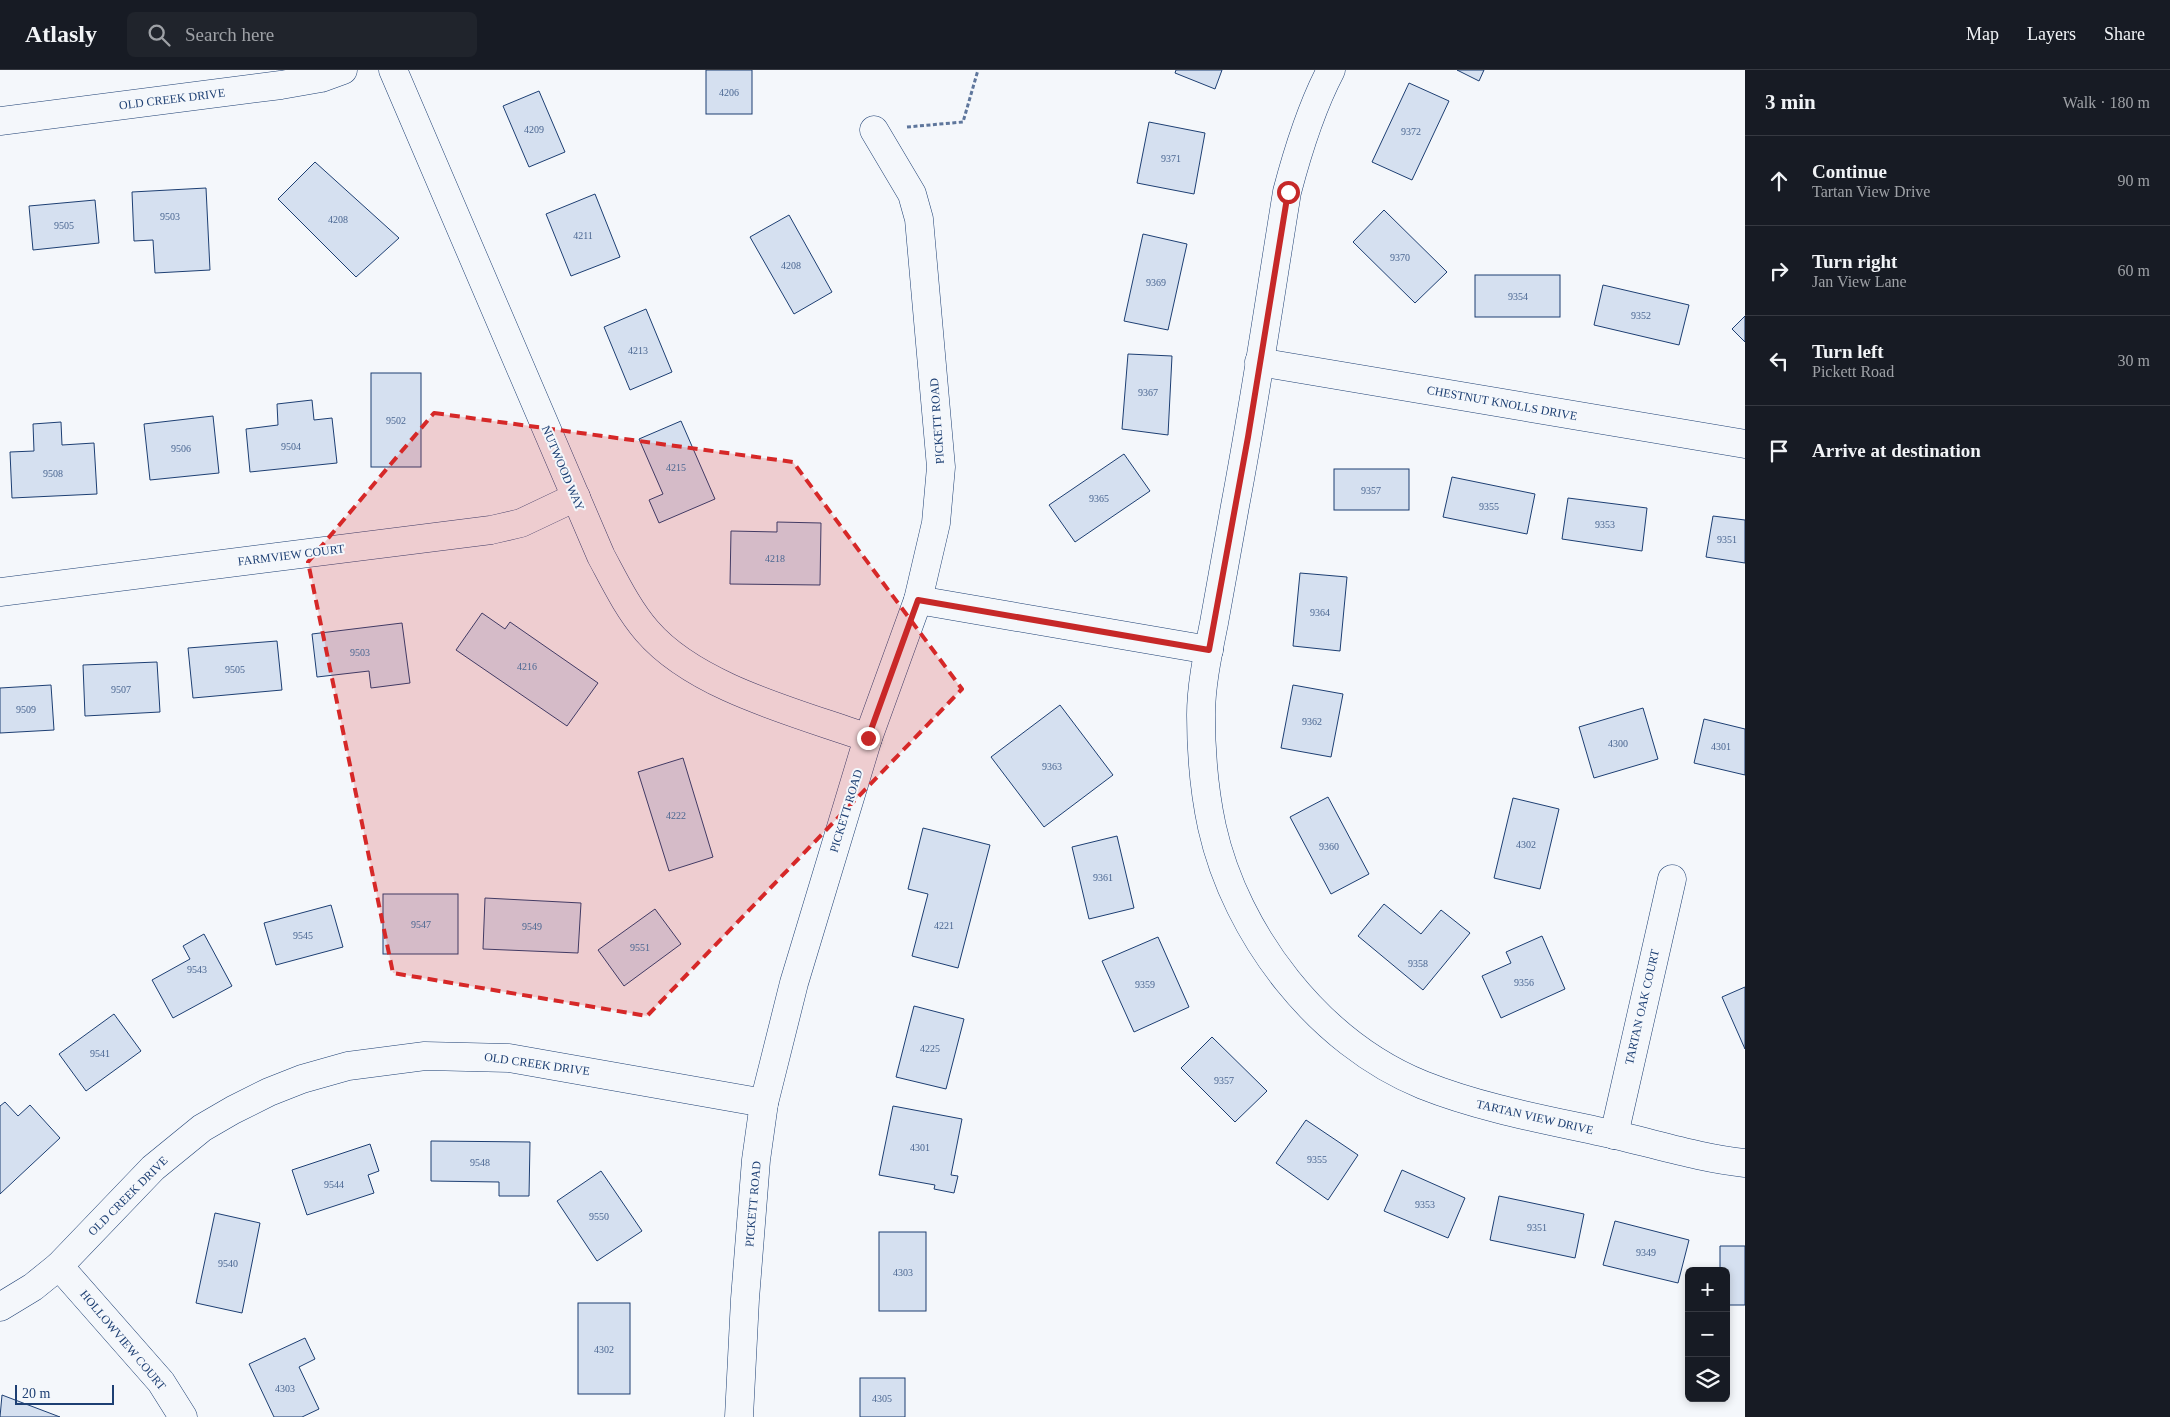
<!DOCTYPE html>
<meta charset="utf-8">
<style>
body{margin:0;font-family:"Times New Roman",serif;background:#20242c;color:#f1f3f6}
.controls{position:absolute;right:15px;bottom:15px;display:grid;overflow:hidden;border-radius:8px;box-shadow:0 2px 8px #0003}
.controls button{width:45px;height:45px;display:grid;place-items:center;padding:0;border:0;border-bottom:1px solid #363941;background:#171b24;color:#f1f3f6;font:25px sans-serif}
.scale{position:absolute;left:15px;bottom:12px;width:99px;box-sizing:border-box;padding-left:5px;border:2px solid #1d3f73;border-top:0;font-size:14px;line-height:18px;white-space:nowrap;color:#1d3f73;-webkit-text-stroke:4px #f4f7fb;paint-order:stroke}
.stop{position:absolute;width:15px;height:15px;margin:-11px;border:4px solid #c62828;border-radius:50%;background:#fff}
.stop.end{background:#c62828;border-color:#fff;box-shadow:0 1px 5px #0008}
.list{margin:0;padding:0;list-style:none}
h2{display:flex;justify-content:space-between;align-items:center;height:65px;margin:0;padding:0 20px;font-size:21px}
h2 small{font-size:16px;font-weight:400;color:#9ea1a6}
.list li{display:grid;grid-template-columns:32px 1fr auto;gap:15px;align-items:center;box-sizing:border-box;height:90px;padding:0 20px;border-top:1px solid #363941}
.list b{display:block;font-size:19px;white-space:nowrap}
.list p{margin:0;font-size:16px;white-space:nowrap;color:#9ea1a6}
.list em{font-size:16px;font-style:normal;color:#9ea1a6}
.icon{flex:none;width:28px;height:28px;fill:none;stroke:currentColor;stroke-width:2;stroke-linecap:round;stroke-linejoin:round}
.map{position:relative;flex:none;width:1745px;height:1347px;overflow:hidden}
header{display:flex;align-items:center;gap:30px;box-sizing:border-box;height:70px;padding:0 25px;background:#171b24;border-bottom:1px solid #363941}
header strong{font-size:24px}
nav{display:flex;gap:28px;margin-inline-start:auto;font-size:18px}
.search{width:350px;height:45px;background:#20242c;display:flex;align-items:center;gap:12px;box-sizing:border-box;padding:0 18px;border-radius:8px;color:#9ea1a6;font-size:19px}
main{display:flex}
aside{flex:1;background:#171b24}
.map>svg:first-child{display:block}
</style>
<header>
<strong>Atlasly</strong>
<div class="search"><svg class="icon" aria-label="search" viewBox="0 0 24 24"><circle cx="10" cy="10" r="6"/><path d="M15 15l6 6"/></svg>Search here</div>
<nav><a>Map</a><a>Layers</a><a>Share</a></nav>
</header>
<main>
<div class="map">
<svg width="1745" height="1347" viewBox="0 0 1745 1347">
<rect width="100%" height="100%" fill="#f4f7fb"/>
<g fill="#d5e0f0" stroke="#1d3f73">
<rect x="706" y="0" width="46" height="44"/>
<polygon points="1176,0 1222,0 1215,19 1175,3"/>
<polygon points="1457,0 1484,0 1479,11"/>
<polygon points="1409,13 1449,31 1412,110 1372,92"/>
<polygon points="539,21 565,82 529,97 503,36"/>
<polygon points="1149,52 1205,63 1194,124 1137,113"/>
<polygon points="315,92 399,168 356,207 278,129"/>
<polygon points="206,118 210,200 155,203 153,170 134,171 132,122"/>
<polygon points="595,124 620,187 571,206 546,144"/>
<polygon points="95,130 99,173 33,180 29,136"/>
<polygon points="1384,140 1447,202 1415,233 1353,172"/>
<polygon points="789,145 832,222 794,244 750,167"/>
<polygon points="1143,164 1187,174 1168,260 1124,251"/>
<rect x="1475" y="205" width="85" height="42"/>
<polygon points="1603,215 1689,235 1679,275 1594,255"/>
<polygon points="646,239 672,302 630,320 604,257"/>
<polygon points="1745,246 1745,272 1732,259"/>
<polygon points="1128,284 1172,286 1168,365 1122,359"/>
<rect x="371" y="303" width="50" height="94"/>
<polygon points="312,330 314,350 332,348 337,393 250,402 246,359 278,355 277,334"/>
<polygon points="213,346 219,403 150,410 144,354"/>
<polygon points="681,351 715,429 659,453 649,430 663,424 639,369"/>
<polygon points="61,352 62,375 94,373 97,424 12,428 10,382 34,381 33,354"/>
<polygon points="1124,384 1150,421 1075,472 1049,435"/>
<rect x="1334" y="399" width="75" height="41"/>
<polygon points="1452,407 1535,424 1527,464 1443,447"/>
<polygon points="1568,428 1647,438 1642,481 1562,469"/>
<polygon points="1713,446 1745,450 1745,493 1706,487"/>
<polygon points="777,452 821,453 820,515 730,514 731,461 777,462"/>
<polygon points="1300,503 1347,507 1340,581 1293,576"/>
<polygon points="482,543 505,559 510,552 598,613 567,656 456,580"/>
<polygon points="402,553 410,613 371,618 369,601 317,607 312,564"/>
<polygon points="277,571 282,620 193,628 188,578"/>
<polygon points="157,592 160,642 85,646 83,595"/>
<polygon points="51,615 54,660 0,663 0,618"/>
<polygon points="1293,615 1343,624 1331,687 1281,678"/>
<polygon points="1060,635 1113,705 1044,757 991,687"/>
<polygon points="1643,638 1658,689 1594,708 1579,657"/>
<polygon points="1704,649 1745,659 1745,705 1694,693"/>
<polygon points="683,688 713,787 669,801 638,702"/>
<polygon points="1328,727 1369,804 1331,824 1290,747"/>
<polygon points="1513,728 1559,739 1540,819 1494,808"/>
<polygon points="923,758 990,775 958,898 912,886 928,824 908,819"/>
<polygon points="1117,766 1134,838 1089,849 1072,777"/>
<rect x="383" y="824" width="75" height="60"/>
<polygon points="485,828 581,833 578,883 483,879"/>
<polygon points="1384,834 1421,864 1441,840 1470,863 1423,920 1358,866"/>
<polygon points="331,835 343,877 276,895 264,853"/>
<polygon points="655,839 681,874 624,916 598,880"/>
<polygon points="204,864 232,916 173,948 152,910 190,889 183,876"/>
<polygon points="1542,866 1565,919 1501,948 1482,906 1511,893 1506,882"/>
<polygon points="1158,867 1189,937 1134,962 1102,891"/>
<polygon points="1745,917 1745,979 1722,927"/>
<polygon points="914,936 964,949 946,1019 896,1007"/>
<polygon points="114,944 141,981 86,1021 59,984"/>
<polygon points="1212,967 1267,1021 1235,1052 1181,998"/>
<polygon points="5,1032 18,1046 30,1035 60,1068 0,1124 0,1036"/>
<polygon points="893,1036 962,1049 951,1105 958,1106 954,1123 934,1119 935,1115 879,1105"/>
<polygon points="1306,1050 1358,1085 1328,1130 1276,1093"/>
<polygon points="431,1071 530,1072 529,1126 499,1126 499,1112 431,1111"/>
<polygon points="370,1074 379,1101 368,1105 374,1123 307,1145 292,1100"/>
<polygon points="1402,1100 1465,1128 1448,1168 1384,1141"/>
<polygon points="601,1101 642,1161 597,1191 557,1131"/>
<polygon points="1499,1126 1584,1144 1575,1188 1490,1170"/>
<polygon points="215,1143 260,1153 242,1243 196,1233"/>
<polygon points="1615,1151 1689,1170 1678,1213 1603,1195"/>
<rect x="879" y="1162" width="47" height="79"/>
<polygon points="1720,1176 1745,1176 1745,1235 1726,1235 1726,1201 1720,1201"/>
<rect x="578" y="1233" width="52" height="91"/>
<polygon points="305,1268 315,1289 299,1297 319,1339 302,1347 274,1347 249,1294"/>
<rect x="860" y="1308" width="45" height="39"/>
<polygon points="2,1325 60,1347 0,1347"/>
</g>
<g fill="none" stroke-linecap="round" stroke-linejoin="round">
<g stroke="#1d3f73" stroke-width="29">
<g id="minor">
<path d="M 393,0 L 601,486 C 615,512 628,539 647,561 C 696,618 798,643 868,668"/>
<path d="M 1331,0 C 1311,38 1298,80 1287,122 C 1270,226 1255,331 1235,436 C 1228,475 1221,514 1214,553 C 1208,583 1201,615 1201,645 C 1201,683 1204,720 1212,757 C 1236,865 1319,973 1423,1015 C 1481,1038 1542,1049 1602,1062 C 1650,1072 1697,1088 1745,1093"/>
<polyline points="0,51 281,15 321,8 343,0"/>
<polyline points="1259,292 1745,374"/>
<polyline points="0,522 491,460 521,453 576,427"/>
<polyline points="918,530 1209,580"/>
<polyline points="1614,1065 1672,809"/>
<polyline points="59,1196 161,1312 183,1347"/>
<polyline points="0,1237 33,1217 59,1196 153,1098 202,1058 233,1040 269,1022 302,1009 348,996 425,986 509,988 764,1033"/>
<polyline points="739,1347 745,1229 756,1090 764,1033 794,913 868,668 918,530 936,453 941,397 919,149 912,124 874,60"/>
</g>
</g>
<polyline stroke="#5e769c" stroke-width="3" stroke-dasharray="4 2.5" stroke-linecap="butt" points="907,57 963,52 978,0"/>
<use href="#minor" stroke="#f4f7fb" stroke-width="28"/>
</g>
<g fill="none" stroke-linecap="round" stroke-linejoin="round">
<polyline stroke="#c62828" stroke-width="6" points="868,668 918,530 1209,580 1248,367 1288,122"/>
</g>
<path fill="#d62828" fill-opacity="0.2" stroke="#d62828" stroke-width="4" stroke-dasharray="10 6" stroke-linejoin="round" d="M 434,343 L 793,392 L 962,619 L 647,946 L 393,903 L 308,492 Z"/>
<g text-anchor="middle" stroke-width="4" stroke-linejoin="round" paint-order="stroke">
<g font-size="10" fill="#4b6792">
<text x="729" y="26">4206</text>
<text x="534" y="63">4209</text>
<text x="1411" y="65">9372</text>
<text x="1171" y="92">9371</text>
<text x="170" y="150">9503</text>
<text x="338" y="153">4208</text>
<text x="64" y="159">9505</text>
<text x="583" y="169">4211</text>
<text x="1400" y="191">9370</text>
<text x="791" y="199">4208</text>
<text x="1156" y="216">9369</text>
<text x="1518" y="230">9354</text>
<text x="1641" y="249">9352</text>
<text x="638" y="284">4213</text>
<text x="1148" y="326">9367</text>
<text x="396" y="354">9502</text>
<text x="291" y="380">9504</text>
<text x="181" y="382">9506</text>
<text x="676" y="401">4215</text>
<text x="53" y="407">9508</text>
<text x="1371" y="424">9357</text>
<text x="1099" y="432">9365</text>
<text x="1489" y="440">9355</text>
<text x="1605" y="458">9353</text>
<text x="1727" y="473">9351</text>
<text x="775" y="492">4218</text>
<text x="1320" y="546">9364</text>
<text x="360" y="586">9503</text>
<text x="527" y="600">4216</text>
<text x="235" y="603">9505</text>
<text x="121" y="623">9507</text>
<text x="26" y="643">9509</text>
<text x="1312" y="655">9362</text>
<text x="1618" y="677">4300</text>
<text x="1721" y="680">4301</text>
<text x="1052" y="700">9363</text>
<text x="676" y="749">4222</text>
<text x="1526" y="778">4302</text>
<text x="1329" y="780">9360</text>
<text x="1103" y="811">9361</text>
<text x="421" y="858">9547</text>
<text x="944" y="859">4221</text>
<text x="532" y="860">9549</text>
<text x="303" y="869">9545</text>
<text x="640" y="881">9551</text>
<text x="1418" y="897">9358</text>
<text x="197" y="903">9543</text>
<text x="1524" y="916">9356</text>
<text x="1145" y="918">9359</text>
<text x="930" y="982">4225</text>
<text x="100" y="987">9541</text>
<text x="1224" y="1014">9357</text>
<text x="920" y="1081">4301</text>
<text x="1317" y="1093">9355</text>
<text x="480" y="1096">9548</text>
<text x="334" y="1118">9544</text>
<text x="1425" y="1138">9353</text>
<text x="599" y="1150">9550</text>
<text x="1537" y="1161">9351</text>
<text x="1646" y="1186">9349</text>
<text x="228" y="1197">9540</text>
<text x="903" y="1206">4303</text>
<text x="604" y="1283">4302</text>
<text x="285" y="1322">4303</text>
<text x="882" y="1332">4305</text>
</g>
<g font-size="12" fill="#1d3f73" stroke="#f4f7fb">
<text transform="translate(172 29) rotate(-7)" y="4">OLD CREEK DRIVE</text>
<text transform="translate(1502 333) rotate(10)" y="4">CHESTNUT KNOLLS DRIVE</text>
<text transform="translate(937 351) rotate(-94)" y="4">PICKETT ROAD</text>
<text transform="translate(563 398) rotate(67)" y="4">NUTWOOD WAY</text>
<text transform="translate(291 485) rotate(-7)" y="4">FARMVIEW COURT</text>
<text transform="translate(846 741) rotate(-73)" y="4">PICKETT ROAD</text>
<text transform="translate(1642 937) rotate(-77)" y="4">TARTAN OAK COURT</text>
<text transform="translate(537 994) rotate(8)" y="4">OLD CREEK DRIVE</text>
<text transform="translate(1535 1047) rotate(13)" y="4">TARTAN VIEW DRIVE</text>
<text transform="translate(128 1126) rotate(-45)" y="4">OLD CREEK DRIVE</text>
<text transform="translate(753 1134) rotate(-85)" y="4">PICKETT ROAD</text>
<text transform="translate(123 1270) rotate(50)" y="4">HOLLOWVIEW COURT</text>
</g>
</g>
</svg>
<div class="controls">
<button>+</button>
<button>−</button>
<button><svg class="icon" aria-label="layers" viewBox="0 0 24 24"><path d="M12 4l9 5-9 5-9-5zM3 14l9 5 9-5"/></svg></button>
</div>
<div class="scale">20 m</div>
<div class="stop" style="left:1288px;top:122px"></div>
<div class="stop end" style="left:868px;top:668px"></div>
</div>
<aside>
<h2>3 min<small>Walk · 180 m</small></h2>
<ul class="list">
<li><svg class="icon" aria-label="ahead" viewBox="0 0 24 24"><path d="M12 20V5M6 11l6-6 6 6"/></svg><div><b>Continue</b><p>Tartan View Drive</p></div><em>90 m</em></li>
<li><svg class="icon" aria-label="right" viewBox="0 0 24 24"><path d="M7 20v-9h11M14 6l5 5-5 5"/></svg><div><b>Turn right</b><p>Jan View Lane</p></div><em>60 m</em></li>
<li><svg class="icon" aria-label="left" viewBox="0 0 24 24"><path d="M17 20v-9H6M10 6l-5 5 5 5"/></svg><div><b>Turn left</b><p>Pickett Road</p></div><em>30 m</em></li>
<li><svg class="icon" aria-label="arrive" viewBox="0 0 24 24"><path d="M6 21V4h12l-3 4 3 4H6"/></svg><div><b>Arrive at destination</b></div></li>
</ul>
</aside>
</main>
